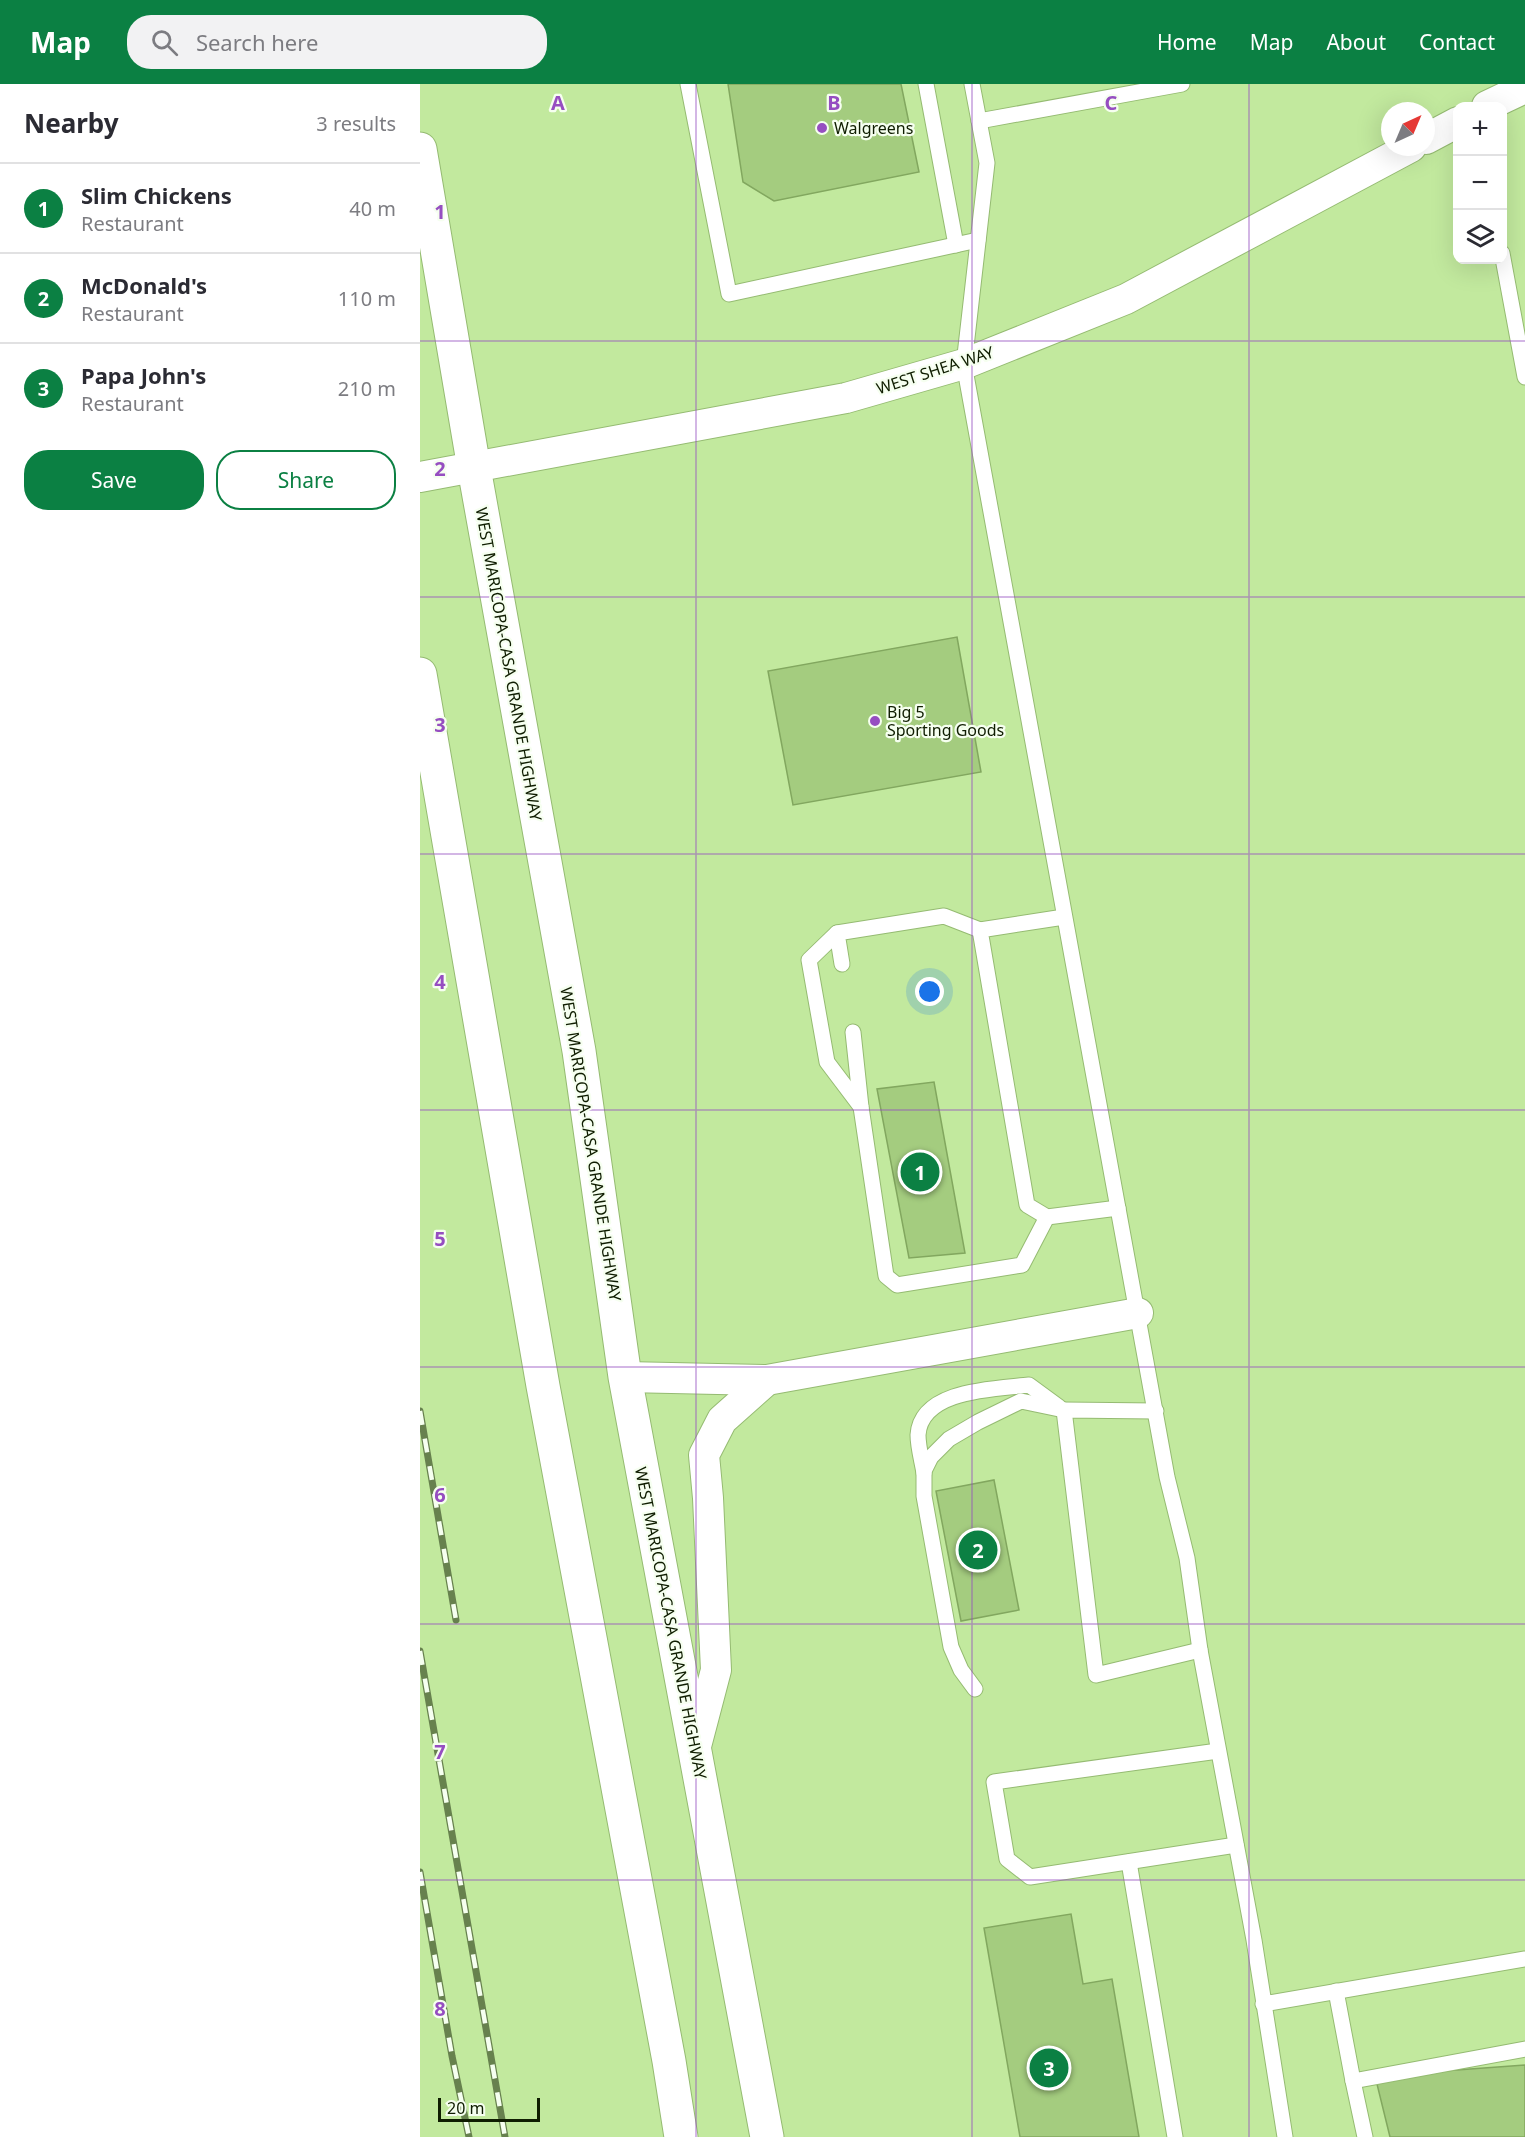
<!DOCTYPE html>
<meta charset="utf-8">
<style>
body{margin:0;font-family:"Noto Sans",sans-serif;background:#f2f2f3;color:#2b2b33}
.controls{position:absolute;right:18px;top:18px;display:grid;overflow:hidden;border-radius:12px;box-shadow:0 6px 24px #0002}
.controls button{width:54px;height:54px;display:grid;place-items:center;padding:0;border:0;border-bottom:2px solid #e1e1e2;background:#fff;color:#2b2b33;font:30px sans-serif}
.compass{position:absolute;left:961px;top:18px;width:54px;height:54px;border-radius:50%;background:#fff;box-shadow:0 6px 24px #0002;rotate:44deg}
.scale{position:absolute;left:18px;bottom:15px;width:102px;box-sizing:border-box;padding-left:6px;border:3px solid #0f1d01;border-top:0;font-size:16px;line-height:21px;white-space:nowrap;color:#0f1d01;-webkit-text-stroke:4px #f6fff0;paint-order:stroke}
.you{position:absolute;left:510px;top:908px;width:21px;height:21px;margin:-15px;border:4px solid #fff;border-radius:50%;background:#1a73e8;box-shadow:0 0 0 9px #1a73e833}
.badge{display:grid;place-items:center;width:39px;height:39px;border-radius:50%;background:#0b8043;color:#fff;font-size:20px;font-weight:700}
.pin{position:absolute;translate:-50% -50%;border:3px solid #fff;box-shadow:0 2px 6px #0006}
.list{margin:0;padding:0;list-style:none}
h2{display:flex;justify-content:space-between;align-items:center;height:78px;margin:0;padding:0 24px;font-size:26px}
h2 small{font-size:20px;font-weight:400;color:#7c7c81}
.list li{display:grid;grid-template-columns:39px 1fr auto;gap:18px;align-items:center;box-sizing:border-box;height:90px;padding:0 24px;border-top:2px solid #e1e1e2}
.list b{display:block;font-size:22px;white-space:nowrap}
.list p{margin:0;font-size:20px;white-space:nowrap;color:#7c7c81}
.list em{font-size:20px;font-style:normal;color:#7c7c81}
.actions{display:flex;gap:12px;padding:18px 24px}
.actions a{flex:1;padding:14px 0;border:2px solid #0b8043;border-radius:24px;text-align:center;font-size:21px;color:#0b8043}
.actions .main{background:#0b8043;color:#fff}
.icon{flex:none;width:33px;height:33px;fill:none;stroke:currentColor;stroke-width:2;stroke-linecap:round;stroke-linejoin:round}
.map{position:relative;flex:none;width:1105px;height:2053px;overflow:hidden}
header{display:flex;align-items:center;gap:36px;box-sizing:border-box;height:84px;padding:0 30px;background:#0b8043;color:#fff}
header strong{font-size:28px}
nav{display:flex;gap:33px;margin-inline-start:auto;font-size:21px}
.search{width:420px;height:54px;background:#f2f2f3;display:flex;align-items:center;gap:15px;box-sizing:border-box;padding:0 21px;border-radius:24px;color:#7c7c81;font-size:22px}
main{display:flex}
aside{flex:1;background:#fff}
.map>svg:first-child{display:block}
</style>
<header>
<strong>Map</strong>
<div class="search"><svg class="icon" aria-label="search" viewBox="0 0 24 24"><circle cx="10" cy="10" r="6"/><path d="M15 15l6 6"/></svg>Search here</div>
<nav><a>Home</a><a>Map</a><a>About</a><a>Contact</a></nav>
</header>
<main>
<aside>
<h2>Nearby<small>3 results</small></h2>
<ul class="list">
<li><span class="badge">1</span><div><b>Slim Chickens</b><p>Restaurant</p></div><em>40 m</em></li>
<li><span class="badge">2</span><div><b>McDonald's</b><p>Restaurant</p></div><em>110 m</em></li>
<li><span class="badge">3</span><div><b>Papa John's</b><p>Restaurant</p></div><em>210 m</em></li>
</ul>
<div class="actions"><a class="main">Save</a><a>Share</a></div>
</aside>
<div class="map">
<svg width="1105" height="2053" viewBox="0 0 1105 2053">
<rect width="100%" height="100%" fill="#c2e99e"/>
<g fill="#a4cc7f" stroke="#82a75f" stroke-width="1.5">
<polygon points="308,0 481,0 499,88 354,117 323,98"/>
<polygon points="537,553 561,688 373,721 348,587"/>
<polygon points="514,998 545,1169 489,1174 457,1005"/>
<polygon points="574,1396 599,1526 541,1537 516,1407"/>
<polygon points="651,1830 663,1900 692,1895 719,2053 600,2053 564,1844"/>
<polygon points="1105,1981 1105,2053 970,2053 955,1992"/>
</g>
<g fill="none" stroke-linecap="round" stroke-linejoin="round">
<g stroke="#95bb72" stroke-width="17">
<g id="lane">
<polyline points="268,0 309,210 558,156"/>
<polyline points="506,0 536,161"/>
<polyline points="552,0 567,79 544,280 747,1393 767,1474 780,1566 834,1856 865,2053"/>
<polyline points="559,37 762,0"/>
<polyline points="1082,169 1105,293"/>
<polyline points="644,833 560,846 607,1121 627,1133 698,1124"/>
<polyline points="417,849 389,876 407,978 441,1023"/>
<polyline points="422,880 417,849 524,832 560,846"/>
<polyline points="433,948 441,1023 466,1192 477,1201 602,1181 627,1133"/>
<polyline points="736,1327 644,1326 676,1591 780,1566"/>
<path d="M 504,1389 C 502,1377 498,1363 498,1351 C 501,1305 576,1305 609,1301 L 639,1323"/>
<polyline points="555,1605 541,1586 531,1563 504,1412 504,1387 511,1373 529,1355 558,1338 601,1317 644,1326"/>
<polyline points="798,1667 574,1698 587,1775 610,1793 816,1761"/>
<polyline points="709,1778 755,2053"/>
<polyline points="916,1907 933,1997 1105,1965"/>
<polyline points="843,1920 1105,1875"/>
<polyline points="933,1997 945,2053"/>
</g>
</g>
<g stroke="#95bb72" stroke-width="32">
<g id="street">
<polyline points="1067,22 1105,4"/>
<polyline points="1006,55 1038,38"/>
<polyline points="0,393 426,314 544,280 706,215 991,63"/>
<polyline points="205,1293 347,1296 718,1229"/>
<polyline points="275,1666 296,1586 288,1414 284,1371 302,1336 347,1296"/>
</g>
</g>
<g stroke="#95bb72" stroke-width="35">
<g id="secondary">
<polyline points="0,65 54,384 159,967 205,1293 347,2053"/>
<polyline points="0,590 123,1302 249,1977 261,2053"/>
</g>
</g>
<use href="#lane" stroke="#fff" stroke-width="15"/>
<use href="#street" stroke="#fff" stroke-width="30"/>
<use href="#secondary" stroke="#fff" stroke-width="33"/>
<g stroke="#67814e" stroke-width="7">
<g id="rail">
<polyline points="0,1327 36,1536"/>
<polyline points="0,1567 85,2053"/>
<polyline points="0,1788 32,1972 49,2053"/>
</g>
</g>
<use href="#rail" stroke="#f6fff0" stroke-width="4.5" stroke-dasharray="14" stroke-linecap="butt"/>
</g>
<path fill="none" stroke="#964ec1" stroke-width="1.5" stroke-opacity="0.55" d="M 276,0 L 276,2053M 552,0 L 552,2053M 829,0 L 829,2053M 0,257 L 1105,257M 0,513 L 1105,513M 0,770 L 1105,770M 0,1026 L 1105,1026M 0,1283 L 1105,1283M 0,1540 L 1105,1540M 0,1796 L 1105,1796"/>
<g fill="#964ec1" stroke="#f6fff0" stroke-width="2">
<circle cx="402" cy="44" r="6"/>
<circle cx="455" cy="637" r="6"/>
</g>
<g text-anchor="middle" stroke-width="4.5" stroke-linejoin="round" paint-order="stroke">
<g font-size="16" fill="#0f1d01" stroke="#f6fff0" text-anchor="start">
<text x="414" y="50">Walgreens</text>
<text x="467" y="634">Big 5<tspan x="467" dy="18">Sporting Goods</tspan></text>
</g>
<g font-size="16" fill="#0f1d01" stroke="#f6fff0">
<text transform="translate(515 286) rotate(-18)" y="6">WEST SHEA WAY</text>
<text transform="translate(89 580) rotate(80)" y="6">WEST MARICOPA-CASA GRANDE HIGHWAY</text>
<text transform="translate(171 1060) rotate(81)" y="6">WEST MARICOPA-CASA GRANDE HIGHWAY</text>
<text transform="translate(251 1539) rotate(79)" y="6">WEST MARICOPA-CASA GRANDE HIGHWAY</text>
</g>
</g>
<g font-size="20" text-anchor="middle" font-weight="bold" fill="#964ec1" stroke="#f6fff0" stroke-width="4.5" stroke-linejoin="round" paint-order="stroke">
<text x="138" y="26">A</text>
<text x="414" y="26">B</text>
<text x="691" y="26">C</text>
<text x="20" y="135">1</text>
<text x="20" y="392">2</text>
<text x="20" y="648">3</text>
<text x="20" y="905">4</text>
<text x="20" y="1162">5</text>
<text x="20" y="1418">6</text>
<text x="20" y="1675">7</text>
<text x="20" y="1932">8</text>
</g>
</svg>
<div class="controls">
<button>+</button>
<button>−</button>
<button><svg class="icon" aria-label="layers" viewBox="0 0 24 24"><path d="M12 4l9 5-9 5-9-5zM3 14l9 5 9-5"/></svg></button>
</div>
<svg class="compass" viewBox="-18 -18 36 36"><path d="M0-13l5 13h-10z" fill="#e53935"/><path d="M0 13l5-13h-10z" fill="#7c7c81"/></svg>
<div class="scale">20 m</div>
<div class="you"></div>
<div class="pin badge" style="left:500px;top:1088px">1</div>
<div class="pin badge" style="left:558px;top:1466px">2</div>
<div class="pin badge" style="left:629px;top:1984px">3</div>
</div>
</main>
